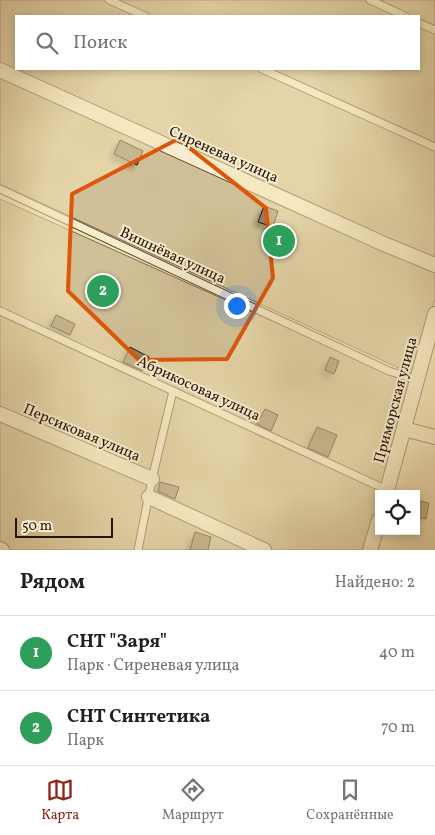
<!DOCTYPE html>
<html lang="ru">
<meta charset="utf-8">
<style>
body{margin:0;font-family:Vollkorn,serif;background:#f6f6f6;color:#202124}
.controls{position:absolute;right:15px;bottom:15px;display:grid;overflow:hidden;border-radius:0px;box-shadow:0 2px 8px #0003}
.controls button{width:45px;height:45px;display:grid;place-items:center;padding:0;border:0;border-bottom:1px solid #e0e0e0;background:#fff;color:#202124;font:25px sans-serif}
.scale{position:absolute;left:15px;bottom:12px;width:98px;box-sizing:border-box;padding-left:5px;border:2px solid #261305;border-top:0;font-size:14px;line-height:18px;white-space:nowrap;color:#261305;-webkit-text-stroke:4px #f8edcf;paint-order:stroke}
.you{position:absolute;left:236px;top:305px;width:18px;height:18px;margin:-12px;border:4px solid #fff;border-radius:50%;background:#1a73e8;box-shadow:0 0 0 8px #1a73e833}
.badge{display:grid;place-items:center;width:32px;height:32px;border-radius:50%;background:#8f2418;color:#fff;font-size:16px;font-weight:700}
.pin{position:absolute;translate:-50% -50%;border:2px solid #fff;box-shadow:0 1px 5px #0006}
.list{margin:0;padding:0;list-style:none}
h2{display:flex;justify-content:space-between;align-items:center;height:65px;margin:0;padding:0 20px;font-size:21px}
h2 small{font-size:16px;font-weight:400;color:#757577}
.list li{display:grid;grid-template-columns:32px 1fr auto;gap:15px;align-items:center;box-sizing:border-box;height:75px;padding:0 20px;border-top:1px solid #e0e0e0}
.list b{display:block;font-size:19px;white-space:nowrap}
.list p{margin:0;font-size:16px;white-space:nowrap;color:#757577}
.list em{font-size:16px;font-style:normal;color:#757577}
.icon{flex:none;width:28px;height:28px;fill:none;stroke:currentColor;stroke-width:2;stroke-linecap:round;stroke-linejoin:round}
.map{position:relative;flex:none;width:435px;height:550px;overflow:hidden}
.search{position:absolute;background:#fff;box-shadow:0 2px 8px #0003;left:15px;right:15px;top:15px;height:55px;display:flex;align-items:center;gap:12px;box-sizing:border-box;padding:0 18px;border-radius:0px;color:#757577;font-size:19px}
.sheet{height:215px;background:#fff}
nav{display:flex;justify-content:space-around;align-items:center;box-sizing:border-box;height:70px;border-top:1px solid #e0e0e0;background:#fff;font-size:14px;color:#757577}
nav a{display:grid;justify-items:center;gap:2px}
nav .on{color:#8f2418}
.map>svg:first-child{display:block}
</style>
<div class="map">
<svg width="435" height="550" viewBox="0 0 435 550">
<defs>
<filter id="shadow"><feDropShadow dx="-4.5" dy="4.5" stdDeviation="2.5" flood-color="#0004"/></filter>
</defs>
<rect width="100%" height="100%" fill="#f4e3b5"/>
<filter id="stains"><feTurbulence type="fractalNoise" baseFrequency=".004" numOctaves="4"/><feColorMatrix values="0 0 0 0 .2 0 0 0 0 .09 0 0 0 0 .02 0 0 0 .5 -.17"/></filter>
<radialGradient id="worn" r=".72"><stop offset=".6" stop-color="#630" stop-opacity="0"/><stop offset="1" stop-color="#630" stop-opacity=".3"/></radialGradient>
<g fill="#d1c097" stroke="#7c6a4e" fill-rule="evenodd">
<path d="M 0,0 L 435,0 L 435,298 L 414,375 L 0,184 L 0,78 L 5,67 L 0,64 ZM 16,16 L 419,16 L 419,69 L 16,69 Z"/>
<polygon points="0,199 411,383 381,494 379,494 379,502 366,550 0,550"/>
</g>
<g fill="#917f61" stroke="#261305" filter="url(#shadow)">
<polygon points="120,140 143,151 137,165 114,154"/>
<polygon points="264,206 278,211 273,227 258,222"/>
<polygon points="56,315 75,324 70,335 51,326"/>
<polygon points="130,347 149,357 142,371 123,362"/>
<polygon points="330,357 339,361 334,374 325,370"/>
<polygon points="265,409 278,415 271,431 257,424"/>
<polygon points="317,427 337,435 328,457 308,448"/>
<polygon points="160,482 179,487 175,499 158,491"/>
<polygon points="416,500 429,503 426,519 416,517"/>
<polygon points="195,532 211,537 208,550 190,550"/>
</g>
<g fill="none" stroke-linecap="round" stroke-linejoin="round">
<g stroke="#5a4731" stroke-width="9">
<g id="lane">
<polyline points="109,0 145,16"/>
<polyline points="370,0 405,16"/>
<polyline points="419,23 435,30"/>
<polyline points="262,69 435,147"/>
<polyline points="0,189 389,371 417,380"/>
<polyline points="0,311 387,490"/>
<polyline points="138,550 152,479 173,391"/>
</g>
</g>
<g stroke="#5a4731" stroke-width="16">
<g id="street">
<polyline points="0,70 384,244 435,265"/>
<polyline points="0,414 152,479"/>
<polyline points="404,429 435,437"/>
<polyline points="386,494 435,314"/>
<polyline points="149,497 264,550"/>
<polyline points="0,549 2,550"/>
<polyline points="370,550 379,520"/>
</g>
</g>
<use href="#lane" stroke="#f8edcf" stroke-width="7"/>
<use href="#street" stroke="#f8edcf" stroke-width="14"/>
</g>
<path d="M0 0H435V550H0ZM 178,139 L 266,208 L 273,278 L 227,359 L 139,360 L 68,291 L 72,194 Z" fill="#f4e3b5" fill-opacity=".55" fill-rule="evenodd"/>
<path fill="none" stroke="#de560c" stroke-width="4" stroke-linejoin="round" d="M 178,139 L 266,208 L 273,278 L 227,359 L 139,360 L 68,291 L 72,194 Z"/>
<g text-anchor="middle" stroke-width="4" stroke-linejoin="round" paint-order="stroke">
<g font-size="15" fill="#261305" stroke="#f8edcf">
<text transform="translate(224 154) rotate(24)" y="5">Сиреневая улица</text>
<text transform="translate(173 255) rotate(25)" y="5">Вишнёвая улица</text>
<text transform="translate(199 388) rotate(25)" y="5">Абрикосовая улица</text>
<text transform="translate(395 400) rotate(-75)" y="5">Приморская улица</text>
<text transform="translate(82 432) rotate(23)" y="5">Персиковая улица</text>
</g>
</g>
<rect width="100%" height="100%" filter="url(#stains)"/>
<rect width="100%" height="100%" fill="url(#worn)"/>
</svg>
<div class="controls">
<button><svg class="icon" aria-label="locate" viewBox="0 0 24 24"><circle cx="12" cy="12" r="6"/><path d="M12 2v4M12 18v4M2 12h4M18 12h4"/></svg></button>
</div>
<div class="scale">50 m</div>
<div class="you"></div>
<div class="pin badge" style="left:279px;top:241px;background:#2e9e5b">1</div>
<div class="pin badge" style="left:103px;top:291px;background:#2e9e5b">2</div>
<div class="search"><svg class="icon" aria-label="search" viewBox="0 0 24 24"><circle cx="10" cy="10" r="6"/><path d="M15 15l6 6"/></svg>Поиск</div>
</div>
<section class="sheet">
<h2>Рядом<small>Найдено: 2</small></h2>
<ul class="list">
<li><span class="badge" style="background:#2e9e5b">1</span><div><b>СНТ &quot;Заря&quot;</b><p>Парк · Сиреневая улица</p></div><em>40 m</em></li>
<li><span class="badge" style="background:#2e9e5b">2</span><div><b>СНТ Синтетика</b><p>Парк</p></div><em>70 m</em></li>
</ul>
</section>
<nav>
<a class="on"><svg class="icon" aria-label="map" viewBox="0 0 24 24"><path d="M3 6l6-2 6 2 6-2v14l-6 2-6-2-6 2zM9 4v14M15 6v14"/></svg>Карта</a>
<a><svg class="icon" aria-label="directions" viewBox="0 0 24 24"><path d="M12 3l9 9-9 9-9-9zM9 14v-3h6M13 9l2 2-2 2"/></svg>Маршрут</a>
<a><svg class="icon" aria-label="saved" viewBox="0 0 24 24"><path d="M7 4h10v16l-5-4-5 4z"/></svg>Сохранённые</a>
</nav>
